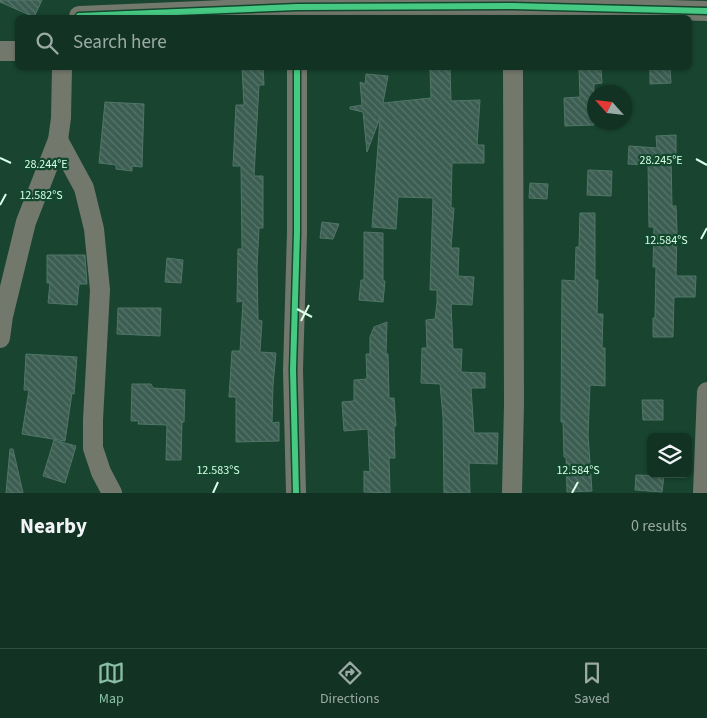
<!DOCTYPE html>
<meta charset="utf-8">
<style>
body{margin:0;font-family:"Source Sans 3",sans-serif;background:#1f3f31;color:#f1f3f6}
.controls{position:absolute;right:15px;bottom:15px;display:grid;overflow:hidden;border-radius:8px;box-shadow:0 1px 4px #0004}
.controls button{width:45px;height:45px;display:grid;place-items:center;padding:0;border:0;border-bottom:1px solid #314e41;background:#123324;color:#f1f3f6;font:25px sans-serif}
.compass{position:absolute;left:587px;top:85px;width:45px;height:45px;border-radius:50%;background:#123324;box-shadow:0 1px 4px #0004;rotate:297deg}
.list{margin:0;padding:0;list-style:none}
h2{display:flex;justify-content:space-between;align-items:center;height:65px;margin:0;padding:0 20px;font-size:21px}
h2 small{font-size:16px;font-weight:400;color:#9caaa6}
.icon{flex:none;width:28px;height:28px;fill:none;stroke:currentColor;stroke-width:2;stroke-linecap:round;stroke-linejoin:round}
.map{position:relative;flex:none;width:707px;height:493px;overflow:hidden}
.search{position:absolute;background:#123324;box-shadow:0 1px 4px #0004;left:15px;right:15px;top:15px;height:55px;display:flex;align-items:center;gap:12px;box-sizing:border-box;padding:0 18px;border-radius:8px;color:#9caaa6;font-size:19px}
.sheet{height:155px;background:#123324}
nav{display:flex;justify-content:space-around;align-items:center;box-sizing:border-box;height:70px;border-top:1px solid #314e41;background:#123324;font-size:14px;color:#9caaa6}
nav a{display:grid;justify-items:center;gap:2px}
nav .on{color:#8abfa5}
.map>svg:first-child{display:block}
</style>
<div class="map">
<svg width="707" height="493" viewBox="0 0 707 493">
<defs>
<pattern id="building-back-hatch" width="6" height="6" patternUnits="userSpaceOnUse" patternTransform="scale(1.25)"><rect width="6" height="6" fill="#3c5e52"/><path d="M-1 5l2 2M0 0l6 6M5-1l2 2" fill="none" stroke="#58766b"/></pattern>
</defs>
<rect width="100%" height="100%" fill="#184430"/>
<g fill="url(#building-back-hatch)" stroke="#517669">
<polygon points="0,0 42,0 34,17 0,2"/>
<polygon points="242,68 263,68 264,85 259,85 254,176 263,176 263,228 259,228 257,267 258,320 262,321 260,352 276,353 273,385 272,423 279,422 279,441 236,442 236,397 229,397 232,351 240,351 243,301 237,302 238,249 242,249 241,166 233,166 236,105 244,105"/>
<polygon points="430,68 450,68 451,101 480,100 477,145 484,145 484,163 452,163 451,208 454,208 451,248 459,248 458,276 474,277 472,305 451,304 453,349 462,349 461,372 485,373 485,388 471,388 474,433 498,433 497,464 469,463 470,493 444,493 443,417 440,384 421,383 422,348 427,348 426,320 435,319 437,303 437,290 430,290 433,198 398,197 396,229 372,227 380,118 367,152 363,112 350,109 350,107 362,105 360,82 365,84 366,74 388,76 383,103 431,98"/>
<polygon points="579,68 601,68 602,83 594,84 594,125 565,126 564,98 580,97"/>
<polygon points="650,68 670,68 671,83 650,84"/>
<polygon points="105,102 144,104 142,167 132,166 132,171 116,169 116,165 99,163"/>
<polygon points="676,135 676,155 671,155 672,206 676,206 677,230 676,276 696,276 695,297 674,297 673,337 653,337 653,318 655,318 656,267 653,267 654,227 649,227 648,165 628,164 629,146 657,148 656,136"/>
<polygon points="588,170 612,171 611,196 587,195"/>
<polygon points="530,183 548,184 547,199 529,198"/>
<polygon points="580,213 595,213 595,280 598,280 597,314 603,314 602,348 605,348 605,386 590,385 588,435 592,491 567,492 566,457 564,457 563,422 561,422 562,280 575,281 576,247 579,247"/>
<polygon points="322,222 339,224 333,239 320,238"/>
<polygon points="364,232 383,233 383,281 385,281 383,302 359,300 361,280 364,280"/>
<polygon points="47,255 85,255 87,284 79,284 77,305 48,303 50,283 47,283"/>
<polygon points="167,258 183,260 181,283 165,282"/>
<polygon points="118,308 161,308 160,336 117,334"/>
<polygon points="387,322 386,354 388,354 389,398 394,398 396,426 394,426 395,458 389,458 390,493 364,492 364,471 370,472 368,429 344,431 342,402 354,401 354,380 367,379 366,354 370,354 370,337 374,327"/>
<polygon points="26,354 77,357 74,394 72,393 65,441 22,434 29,390 24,390"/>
<polygon points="132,384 151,384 153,388 185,390 184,422 182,422 181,460 166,460 167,425 138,424 139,421 131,421"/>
<polygon points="642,400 663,400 663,420 643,420"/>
<polygon points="54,440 76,446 65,483 43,476"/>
<polygon points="10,449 13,449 23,493 6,493"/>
<polygon points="636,475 664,476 662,492 635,490"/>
</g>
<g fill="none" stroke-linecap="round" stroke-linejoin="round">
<g stroke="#73786d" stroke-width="20">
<polyline points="79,16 297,7 513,6 707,11"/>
<polyline points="0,51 18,51"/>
<polyline points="58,140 84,188 94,229 100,290 93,420 93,448 101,472 112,493"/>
<polyline points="0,338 3,316 26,222 58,140 61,118 62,68"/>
<polyline points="296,493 293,370 297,232 297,68"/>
<polyline points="512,493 514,404 513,68"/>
<polyline points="703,493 707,392"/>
</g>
<g stroke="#12482d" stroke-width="9">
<g id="cycleway">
<polyline points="79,16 297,7 513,6 707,11"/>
<polyline points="296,493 293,370 297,232 297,68"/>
</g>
</g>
<use href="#cycleway" stroke="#46c982" stroke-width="6"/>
</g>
<path fill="none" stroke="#dcffe8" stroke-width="2" d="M 0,158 L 11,163M 696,159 L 707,165M 0,205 L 6,194M 701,239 L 707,228M 297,309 L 312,317M 301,321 L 309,305M 213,493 L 218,482M 572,493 L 578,482"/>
<g font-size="12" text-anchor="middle" fill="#dcffe8" stroke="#12482d" stroke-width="4.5" stroke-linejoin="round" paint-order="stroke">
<text x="661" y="164">28.245°E</text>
<text x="46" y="168">28.244°E</text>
<text x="41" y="199">12.582°S</text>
<text x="666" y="244">12.584°S</text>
<text x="218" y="474">12.583°S</text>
<text x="578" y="474">12.584°S</text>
</g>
</svg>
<div class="controls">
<button><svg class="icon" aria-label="layers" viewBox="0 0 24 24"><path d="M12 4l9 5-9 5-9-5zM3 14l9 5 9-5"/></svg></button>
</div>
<svg class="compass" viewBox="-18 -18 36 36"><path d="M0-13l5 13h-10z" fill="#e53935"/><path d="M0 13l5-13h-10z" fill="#9caaa6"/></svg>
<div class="search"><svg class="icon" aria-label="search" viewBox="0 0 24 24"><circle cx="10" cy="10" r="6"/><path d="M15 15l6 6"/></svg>Search here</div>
</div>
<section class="sheet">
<h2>Nearby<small>0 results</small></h2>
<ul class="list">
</ul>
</section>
<nav>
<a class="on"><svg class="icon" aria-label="map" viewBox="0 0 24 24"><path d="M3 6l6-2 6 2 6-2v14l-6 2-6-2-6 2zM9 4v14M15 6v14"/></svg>Map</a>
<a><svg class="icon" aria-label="directions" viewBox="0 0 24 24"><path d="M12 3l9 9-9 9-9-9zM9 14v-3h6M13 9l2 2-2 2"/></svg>Directions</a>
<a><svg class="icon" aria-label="saved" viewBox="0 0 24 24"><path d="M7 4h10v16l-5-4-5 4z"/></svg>Saved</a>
</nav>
